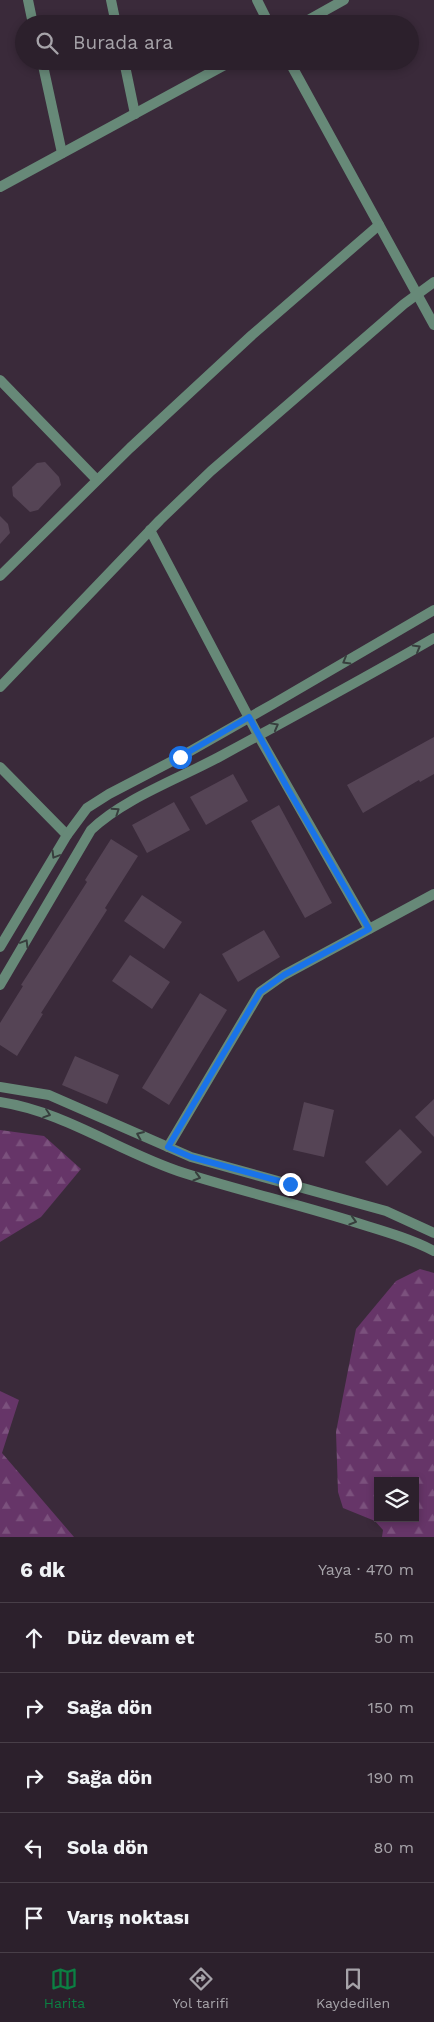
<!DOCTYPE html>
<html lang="tr">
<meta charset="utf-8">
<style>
body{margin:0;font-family:"Work Sans",sans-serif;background:#342834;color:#f1f3f6}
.controls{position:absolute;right:15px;bottom:15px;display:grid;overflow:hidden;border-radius:0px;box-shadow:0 2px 8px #0003}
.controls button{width:45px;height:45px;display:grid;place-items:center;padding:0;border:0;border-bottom:1px solid #483e48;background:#2c202c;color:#f1f3f6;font:25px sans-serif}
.stop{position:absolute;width:15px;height:15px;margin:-11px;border:4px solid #1a73e8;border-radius:50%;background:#fff}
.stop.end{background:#1a73e8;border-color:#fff;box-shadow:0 1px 5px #0008}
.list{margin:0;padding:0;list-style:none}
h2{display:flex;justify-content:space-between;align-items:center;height:65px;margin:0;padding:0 20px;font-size:21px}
h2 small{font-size:16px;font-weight:400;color:#a6a3a9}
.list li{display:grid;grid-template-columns:32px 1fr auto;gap:15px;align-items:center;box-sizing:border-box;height:70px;padding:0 20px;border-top:1px solid #483e48}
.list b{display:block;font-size:19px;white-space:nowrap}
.list em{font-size:16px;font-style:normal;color:#a6a3a9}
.icon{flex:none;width:28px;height:28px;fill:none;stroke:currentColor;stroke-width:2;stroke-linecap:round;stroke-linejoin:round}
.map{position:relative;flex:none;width:434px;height:1537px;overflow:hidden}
.search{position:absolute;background:#2c202c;box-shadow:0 2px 8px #0003;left:15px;right:15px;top:15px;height:55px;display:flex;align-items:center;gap:12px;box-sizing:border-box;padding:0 18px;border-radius:28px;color:#a6a3a9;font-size:19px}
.sheet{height:415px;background:#2c202c}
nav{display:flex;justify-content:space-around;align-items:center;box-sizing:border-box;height:70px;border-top:1px solid #483e48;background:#2c202c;font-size:14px;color:#a6a3a9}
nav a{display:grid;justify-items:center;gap:2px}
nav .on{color:#0b8043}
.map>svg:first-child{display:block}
</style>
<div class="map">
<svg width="434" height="1537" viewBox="0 0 434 1537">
<defs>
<pattern id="forest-firs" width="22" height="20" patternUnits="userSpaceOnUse" patternTransform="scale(1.25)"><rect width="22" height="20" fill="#663568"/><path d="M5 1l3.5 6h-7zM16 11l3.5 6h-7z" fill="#7b517d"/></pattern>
</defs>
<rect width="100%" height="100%" fill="#3a2a3a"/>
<g fill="url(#forest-firs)" fill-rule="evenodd">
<polygon points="0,1130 44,1136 81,1169 41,1217 0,1242"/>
<path d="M 420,1269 L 434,1273 L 434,1537 L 382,1537 L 383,1530 L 375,1521 L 343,1508 L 338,1492 L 336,1432 L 356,1329 L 396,1281 ZM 378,1481 L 415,1481 L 415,1518 L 378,1518 Z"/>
<polygon points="0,1391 19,1400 2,1453 74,1537 0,1537"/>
</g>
<g fill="#545">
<polygon points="45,462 59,477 61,485 38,510 30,512 13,496 12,487 37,463"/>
<polygon points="0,516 8,524 10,533 0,544"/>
<polygon points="434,737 434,774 420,782 419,780 363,813 347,785"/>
<polygon points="233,774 248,801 206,825 190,797"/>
<polygon points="174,802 190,830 147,853 132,825"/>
<polygon points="279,805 332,903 305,918 251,821"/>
<polygon points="111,839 138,856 105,908 107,910 41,1013 43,1014 17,1056 0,1045 0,1023 23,986 21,985 87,882 85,880"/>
<polygon points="142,895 182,922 164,949 124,921"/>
<polygon points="264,930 280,957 238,982 222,954"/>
<polygon points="130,955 170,982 152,1009 112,981"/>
<polygon points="200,993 227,1010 169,1105 142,1088"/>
<polygon points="75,1056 119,1075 107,1104 62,1085"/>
<polygon points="434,1099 434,1137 415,1117"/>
<polygon points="304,1102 334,1110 324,1157 293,1150"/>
<polygon points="400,1129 422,1152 387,1186 365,1162"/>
</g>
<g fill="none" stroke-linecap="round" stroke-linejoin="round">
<g stroke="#678978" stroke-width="10">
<polyline points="28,0 33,24"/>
<polyline points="111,0 116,24"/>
<polyline points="257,0 269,24"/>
<polyline points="301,24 344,0"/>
<polyline points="42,61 62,153"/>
<polyline points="124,61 135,114"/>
<polyline points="289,61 434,325"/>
<polyline points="0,187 232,61"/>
<polyline points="0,380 97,480"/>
<polyline points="150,530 258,735 369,929"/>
<polyline points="0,576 130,448 252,335 379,225"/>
<polyline points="0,687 160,520 211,471 404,304 434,282"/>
<polyline points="0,767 67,835"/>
<polyline points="168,1147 260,992 284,975 434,894"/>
</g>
<g stroke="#678978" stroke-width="10">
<polyline points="0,947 67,835 87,808 109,794 180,757 273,704 434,610"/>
<path d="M 0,985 L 91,830 C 123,799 178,779 219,757 C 291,718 363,679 434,638"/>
<polyline points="0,1087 49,1095 191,1157 386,1211 434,1233"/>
<path d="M 0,1102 C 66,1112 121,1153 184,1173 C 244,1192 306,1206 367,1226 C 390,1233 413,1240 434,1251"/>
</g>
</g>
<defs><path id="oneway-chevron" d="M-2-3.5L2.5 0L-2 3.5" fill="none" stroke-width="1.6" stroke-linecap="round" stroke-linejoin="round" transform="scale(1.25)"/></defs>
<g stroke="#373e3d">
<use href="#oneway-chevron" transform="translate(417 648) rotate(-30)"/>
<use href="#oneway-chevron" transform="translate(346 661) rotate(150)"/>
<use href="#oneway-chevron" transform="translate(275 726) rotate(-29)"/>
<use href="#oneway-chevron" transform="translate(116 811) rotate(-34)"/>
<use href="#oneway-chevron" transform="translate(55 855) rotate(121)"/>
<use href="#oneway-chevron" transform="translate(25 943) rotate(-59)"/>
<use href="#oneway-chevron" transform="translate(47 1114) rotate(19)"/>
<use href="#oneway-chevron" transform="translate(140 1135) rotate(-157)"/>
<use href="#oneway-chevron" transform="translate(197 1177) rotate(16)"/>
<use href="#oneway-chevron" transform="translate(353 1221) rotate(17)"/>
</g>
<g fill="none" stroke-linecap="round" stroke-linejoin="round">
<polyline stroke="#1a73e8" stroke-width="6" points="180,757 249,717 288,789 369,929 284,975 260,992 168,1147 191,1157 290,1184"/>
</g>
</svg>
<div class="controls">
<button><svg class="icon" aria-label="layers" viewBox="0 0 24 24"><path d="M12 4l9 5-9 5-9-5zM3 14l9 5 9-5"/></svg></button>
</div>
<div class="stop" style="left:180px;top:757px"></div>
<div class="stop end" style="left:290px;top:1184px"></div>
<div class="search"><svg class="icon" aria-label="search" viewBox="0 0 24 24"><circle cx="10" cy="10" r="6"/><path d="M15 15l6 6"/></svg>Burada ara</div>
</div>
<section class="sheet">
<h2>6 dk<small>Yaya · 470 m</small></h2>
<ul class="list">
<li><svg class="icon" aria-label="ahead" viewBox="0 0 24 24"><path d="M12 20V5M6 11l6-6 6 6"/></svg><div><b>Düz devam et</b></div><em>50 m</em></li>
<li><svg class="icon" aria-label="right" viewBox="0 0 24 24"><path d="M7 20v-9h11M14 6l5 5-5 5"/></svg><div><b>Sağa dön</b></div><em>150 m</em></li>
<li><svg class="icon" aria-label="right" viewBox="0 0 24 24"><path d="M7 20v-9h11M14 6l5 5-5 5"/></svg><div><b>Sağa dön</b></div><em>190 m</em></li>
<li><svg class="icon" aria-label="left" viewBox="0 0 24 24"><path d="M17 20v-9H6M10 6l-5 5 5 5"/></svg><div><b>Sola dön</b></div><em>80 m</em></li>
<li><svg class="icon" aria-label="arrive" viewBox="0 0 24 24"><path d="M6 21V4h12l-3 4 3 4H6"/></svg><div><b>Varış noktası</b></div></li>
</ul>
</section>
<nav>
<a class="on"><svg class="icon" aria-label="map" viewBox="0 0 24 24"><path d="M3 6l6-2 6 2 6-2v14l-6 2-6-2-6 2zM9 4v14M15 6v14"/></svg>Harita</a>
<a><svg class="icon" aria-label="directions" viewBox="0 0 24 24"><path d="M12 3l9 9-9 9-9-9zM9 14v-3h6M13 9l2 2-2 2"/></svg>Yol tarifi</a>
<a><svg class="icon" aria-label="saved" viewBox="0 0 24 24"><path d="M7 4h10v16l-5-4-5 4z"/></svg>Kaydedilen</a>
</nav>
